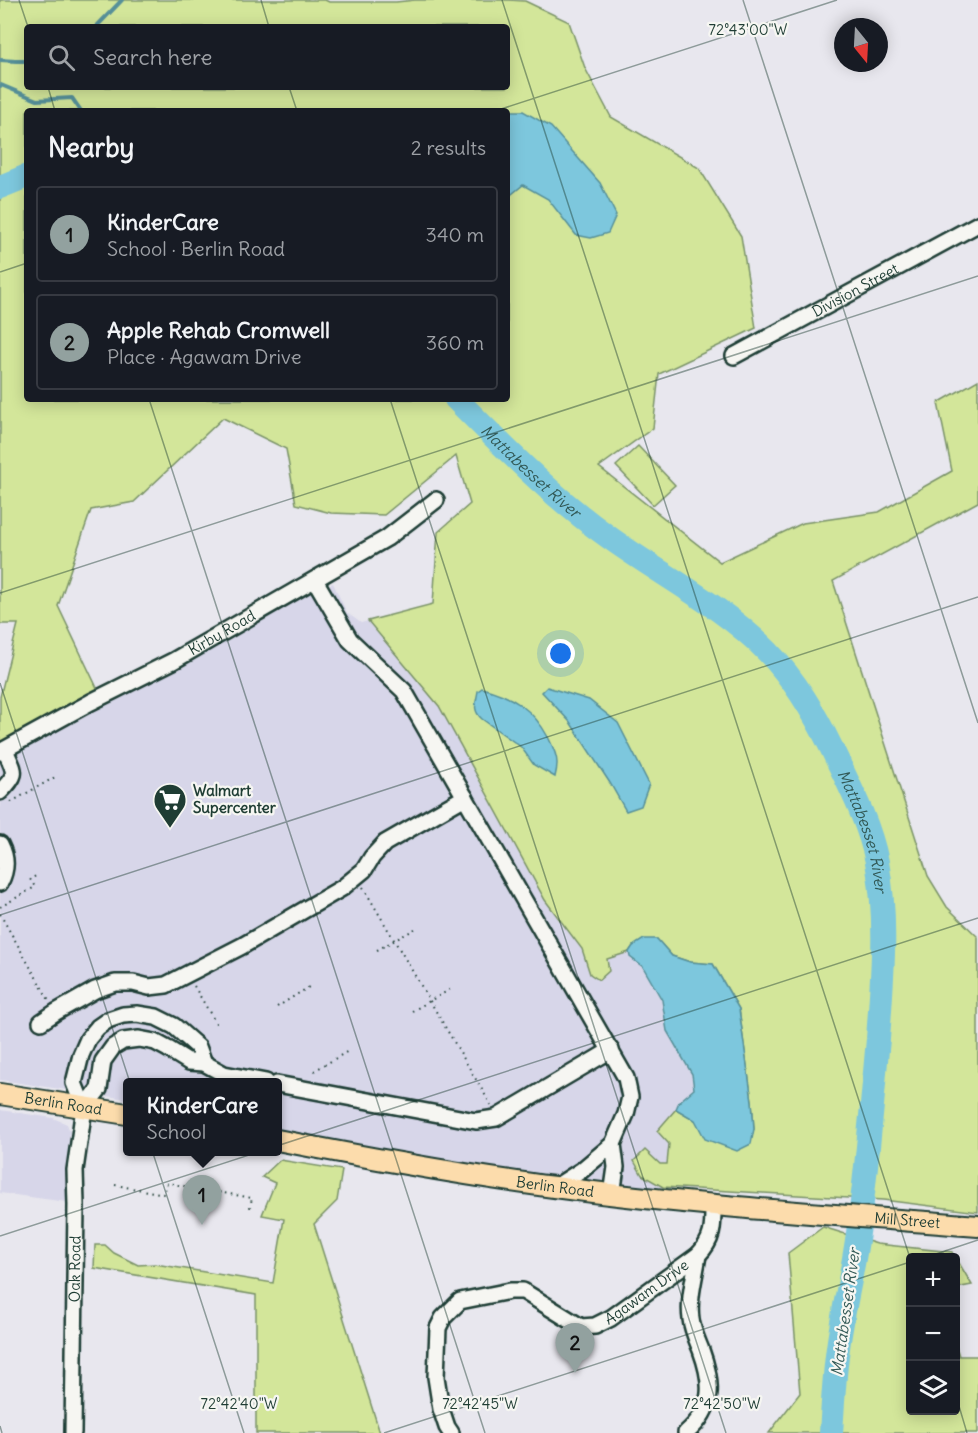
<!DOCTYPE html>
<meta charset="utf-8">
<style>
body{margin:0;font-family:Delius,sans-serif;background:#242831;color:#f1f3f6}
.controls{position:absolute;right:18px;bottom:18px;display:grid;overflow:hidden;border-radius:6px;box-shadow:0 3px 15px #0003}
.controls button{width:54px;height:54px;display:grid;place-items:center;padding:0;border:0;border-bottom:2px solid #363941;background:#171b24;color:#f1f3f6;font:30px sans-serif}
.compass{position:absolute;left:834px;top:18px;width:54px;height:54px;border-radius:50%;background:#171b24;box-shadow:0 3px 15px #0003;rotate:162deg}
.you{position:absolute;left:561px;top:654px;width:21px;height:21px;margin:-15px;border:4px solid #fff;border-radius:50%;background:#1a73e8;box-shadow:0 0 0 9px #1a73e833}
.badge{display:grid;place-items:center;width:39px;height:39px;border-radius:50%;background:#92a19f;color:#111;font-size:20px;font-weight:700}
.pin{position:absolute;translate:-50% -50px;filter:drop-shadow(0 2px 3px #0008)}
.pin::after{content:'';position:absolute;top:32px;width:21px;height:18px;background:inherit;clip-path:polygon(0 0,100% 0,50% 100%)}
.popup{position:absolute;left:123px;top:1078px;width:159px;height:78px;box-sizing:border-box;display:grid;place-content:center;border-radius:6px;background:#171b24;filter:drop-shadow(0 2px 4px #0005);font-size:20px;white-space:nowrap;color:#9ea1a6}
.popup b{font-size:22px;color:#f1f3f6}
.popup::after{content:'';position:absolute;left:50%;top:100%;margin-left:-12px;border:12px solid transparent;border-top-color:#171b24}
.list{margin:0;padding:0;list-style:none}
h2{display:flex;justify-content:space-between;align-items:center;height:78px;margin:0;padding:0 24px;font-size:26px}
h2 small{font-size:20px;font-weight:400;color:#9ea1a6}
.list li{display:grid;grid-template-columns:39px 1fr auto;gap:18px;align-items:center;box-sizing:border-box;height:96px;margin:0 12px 12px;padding:0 12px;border:2px solid #363941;border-radius:6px}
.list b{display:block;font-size:22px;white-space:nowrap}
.list p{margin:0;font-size:20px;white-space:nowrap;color:#9ea1a6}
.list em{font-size:20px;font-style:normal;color:#9ea1a6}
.icon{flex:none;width:33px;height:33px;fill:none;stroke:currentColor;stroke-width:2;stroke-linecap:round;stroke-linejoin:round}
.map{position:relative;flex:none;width:978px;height:1433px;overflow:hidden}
.search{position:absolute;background:#171b24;box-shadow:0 3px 15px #0003;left:24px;top:24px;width:486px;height:66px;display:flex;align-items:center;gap:15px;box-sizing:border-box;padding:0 21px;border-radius:6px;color:#9ea1a6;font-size:22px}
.panel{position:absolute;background:#171b24;box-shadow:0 3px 15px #0003;left:24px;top:108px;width:486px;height:294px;border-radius:6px}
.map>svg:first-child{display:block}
</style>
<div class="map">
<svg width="978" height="1433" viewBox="0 0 978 1433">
<rect width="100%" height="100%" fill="#e8e7ee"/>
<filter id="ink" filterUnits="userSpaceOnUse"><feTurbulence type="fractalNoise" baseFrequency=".0167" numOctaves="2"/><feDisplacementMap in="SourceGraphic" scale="12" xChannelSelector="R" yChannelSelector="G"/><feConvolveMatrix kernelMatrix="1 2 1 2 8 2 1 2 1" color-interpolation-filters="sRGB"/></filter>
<g filter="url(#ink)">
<g fill="#d7d6e9">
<polygon points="333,583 347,613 361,623 368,621 439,706 545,900 582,949 590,974 607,959 629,952 630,957 643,967 662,1001 667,1031 693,1077 695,1089 679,1102 676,1109 657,1131 669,1144 667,1164 660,1164 642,1175 663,1187 651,1187 534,1174 277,1130 277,1082 127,1082 127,1099 0,1080 0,760 242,632 294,598"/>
<polygon points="0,1110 53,1118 67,1124 70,1132 66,1167 67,1202 0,1193"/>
</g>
<g fill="#d3e69a" stroke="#799267" stroke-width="1.5" fill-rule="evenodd">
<path d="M 0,0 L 325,0 L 329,2 L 396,2 L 415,0 L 509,0 L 525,1 L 569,22 L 585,68 L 611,117 L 699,168 L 741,236 L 756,328 L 659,374 L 653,428 L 599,467 L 720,562 L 803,523 L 879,512 L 952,471 L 938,403 L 978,380 L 978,502 L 833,581 L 928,876 L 947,907 L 978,937 L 978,1212 L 883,1200 L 663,1187 L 642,1175 L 634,1161 L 645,1150 L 660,1164 L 667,1164 L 669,1144 L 657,1131 L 676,1109 L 695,1120 L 754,1129 L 752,1101 L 739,1009 L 713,964 L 690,962 L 672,956 L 657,939 L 633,946 L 629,952 L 607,959 L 609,971 L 599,980 L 590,974 L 582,949 L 545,900 L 439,706 L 368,621 L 433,604 L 438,532 L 470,504 L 456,456 L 384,515 L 331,513 L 296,504 L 286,449 L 223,418 L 134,502 L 91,510 L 58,606 L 98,690 L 0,744 L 0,697 L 18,624 L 0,624 ZM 27,27 L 507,27 L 507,87 L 27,87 ZM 27,111 L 507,111 L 507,399 L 27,399 Z"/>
<polygon points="638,446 675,485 653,505 616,466"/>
<polygon points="280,1160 342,1170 337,1201 314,1224 380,1433 256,1433 256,1295 94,1268 95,1245 105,1245 114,1253 138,1265 155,1264 273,1283 284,1219 262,1215 275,1183 262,1177"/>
<polygon points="823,1227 877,1244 952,1252 955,1258 910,1258 910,1410 956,1410 956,1346 959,1356 978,1356 978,1433 769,1433 800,1393 788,1253"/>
<polygon points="956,1258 972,1285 956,1288"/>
</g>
<g fill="#7dc7dd" stroke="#579099" stroke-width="1.5">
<polygon points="501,111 523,111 551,127 600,183 616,215 608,233 591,238 576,235 548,199 523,185 507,198 507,111"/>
<polygon points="547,687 589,700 618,723 649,784 641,806 626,811 610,783 570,722 542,692"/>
<path d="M 482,688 C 512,696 533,709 548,737 C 552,745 557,754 557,763 C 557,768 556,773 555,777 L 534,765 L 521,747 L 482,719 C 472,710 476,703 478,691 Z"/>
<polygon points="644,939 657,939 672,956 690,962 713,964 739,1009 752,1101 754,1129 751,1144 737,1151 705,1139 695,1120 676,1109 679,1102 694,1089 692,1074 667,1031 662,1000 643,967 630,957 629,952 633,946"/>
</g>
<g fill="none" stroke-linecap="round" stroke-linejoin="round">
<g stroke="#579099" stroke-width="4">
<polyline points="96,27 122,0"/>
<polyline points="0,60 16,61 27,61"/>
<polyline points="0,86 1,85 37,100 72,98 81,111"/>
</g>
<g stroke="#7dc7dd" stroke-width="24">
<polyline points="0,187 27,176"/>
<path id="s1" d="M 456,399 C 505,448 553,498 610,538 C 663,576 723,606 768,652 C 796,681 815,714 832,749 C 849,785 869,822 877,862 C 888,920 882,980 878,1039 C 872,1104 867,1169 858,1233 C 853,1272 843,1309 838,1348 C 834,1376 833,1405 831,1433"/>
</g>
<g stroke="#1f3d34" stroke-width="20">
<g id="minor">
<path id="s2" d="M 734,356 L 978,224"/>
<polyline points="315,580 350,640 404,691 626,1078 630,1097 626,1114 613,1144 616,1167 612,1195"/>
<path id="s3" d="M 0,752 L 91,702 L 173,661 L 387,538 L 436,500"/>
<path d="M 0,792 C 19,773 15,773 5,750"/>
<path d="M 0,844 C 7,858 7,869 0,883"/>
<polyline points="41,1022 56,1012 95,990 115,983 133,983 149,987 166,985 242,946 342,888 364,870 372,857 385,843 465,797"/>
<polyline points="277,1084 476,1121 496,1118 611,1050"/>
<polyline points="84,1108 99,1089 103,1061 113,1047 123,1041 139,1039 155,1042 168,1049 189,1062 204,1063 224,1074 266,1082"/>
<polyline points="554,1188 582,1170 613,1144"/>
<path id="s4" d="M 73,1433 L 76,1205 L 75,1170 L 84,1108 L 74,1083 L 81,1055 L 88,1039 L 98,1027 L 108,1020 L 123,1015 L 137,1014 L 156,1017 L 174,1026 L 198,1047 L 204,1063"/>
<path id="s5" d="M 451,1433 L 447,1427 L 441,1409 L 436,1377 L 438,1328 L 443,1318 L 460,1301 L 510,1291 L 523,1291 L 581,1327 L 595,1326 L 611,1318 L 698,1255 C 714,1239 713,1226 713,1205"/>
<path d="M 686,1433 C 715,1408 713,1383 701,1350 C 697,1340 692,1329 691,1319 C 688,1299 695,1276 698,1255"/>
</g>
</g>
<g stroke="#1f3d34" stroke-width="24">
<g id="major">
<path id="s6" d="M 0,1094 L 127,1114"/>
<path id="s7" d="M 277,1140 C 369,1158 461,1175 554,1187 C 695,1206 836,1215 978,1226"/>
</g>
</g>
<g stroke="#1f3d34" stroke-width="2" stroke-dasharray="1.5 4.5" stroke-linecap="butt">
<polyline points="11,802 57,776"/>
<polyline points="363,887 491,1105"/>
<polyline points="0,907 35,887 30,879 36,876"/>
<polyline points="0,914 49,1000"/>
<polyline points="377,950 415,929"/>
<polyline points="194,986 217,1025"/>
<polyline points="277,1007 312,985"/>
<polyline points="412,1011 451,989"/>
<polyline points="314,1071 350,1050"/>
<polyline points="115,1185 164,1194 167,1183 252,1198 249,1212"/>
</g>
<use href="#minor" stroke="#f6f6f2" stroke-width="15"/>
<use href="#major" stroke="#fcdcac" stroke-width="20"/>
</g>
</g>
<path fill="none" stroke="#1f3d34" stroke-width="1.5" stroke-opacity="0.45" d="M 19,0 L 28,27M 261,0 L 269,27M 502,0 L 910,1258M 743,0 L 978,723M 48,87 L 55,111M 289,87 L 297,111M 495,111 L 837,0M 0,272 L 27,263M 149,399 L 485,1433M 390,399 L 726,1433M 0,593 L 978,276M 0,683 L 244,1433M 0,915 L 978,597M 0,1236 L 978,918M 924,1258 L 978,1240M 956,1396 L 967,1433M 0,1426 L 2,1433M 384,1433 L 910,1262"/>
<defs>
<g id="supermarket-pin" transform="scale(1.725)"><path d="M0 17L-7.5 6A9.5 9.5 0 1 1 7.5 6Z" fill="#1f3d34" stroke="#f6f6f2"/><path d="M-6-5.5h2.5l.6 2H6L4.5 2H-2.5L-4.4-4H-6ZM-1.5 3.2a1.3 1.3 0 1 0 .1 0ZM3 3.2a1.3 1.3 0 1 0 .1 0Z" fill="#fff"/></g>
</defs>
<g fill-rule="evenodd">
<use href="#supermarket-pin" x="170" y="800"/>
</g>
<g text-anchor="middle" stroke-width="4.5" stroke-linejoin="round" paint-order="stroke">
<g font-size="15" fill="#1f3d34" stroke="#f6f6f2">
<text dy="5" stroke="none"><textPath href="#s2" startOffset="138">Division Street</textPath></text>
<text dy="5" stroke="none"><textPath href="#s3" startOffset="252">Kirby Road</textPath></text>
<text dy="5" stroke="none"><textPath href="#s6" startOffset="64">Berlin Road</textPath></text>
<text dy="5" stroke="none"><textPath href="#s7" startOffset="282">Berlin Road</textPath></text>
<text dy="5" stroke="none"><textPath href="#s7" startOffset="636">Mill Street</textPath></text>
<text dy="5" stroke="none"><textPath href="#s4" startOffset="164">Oak Road</textPath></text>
<text dy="5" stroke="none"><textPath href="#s5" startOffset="351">Agawam Drive</textPath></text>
</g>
<g font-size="15" font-weight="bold" fill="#1f3d34" stroke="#f6f6f2" text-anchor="start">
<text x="193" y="796">Walmart<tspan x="193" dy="17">Supercenter</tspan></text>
</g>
<g font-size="16" font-style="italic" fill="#325956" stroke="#f6f6f2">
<text dy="6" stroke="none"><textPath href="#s1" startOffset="104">Mattabesset River</textPath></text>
<text dy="6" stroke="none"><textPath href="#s1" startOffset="608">Mattabesset River</textPath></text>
<text transform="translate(845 1312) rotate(-82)" y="6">Mattabesset River</text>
</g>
</g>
<g font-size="15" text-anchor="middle" fill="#1f3d34" stroke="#f6f6f2" stroke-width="4.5" stroke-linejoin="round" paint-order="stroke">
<text x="748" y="35">72°43'00"W</text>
<text x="239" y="1409">72°42'40"W</text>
<text x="480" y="1409">72°42'45"W</text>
<text x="722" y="1409">72°42'50"W</text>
</g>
</svg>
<div class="controls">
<button>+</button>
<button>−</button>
<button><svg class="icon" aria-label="layers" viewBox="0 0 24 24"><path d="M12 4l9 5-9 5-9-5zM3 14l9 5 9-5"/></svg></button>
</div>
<svg class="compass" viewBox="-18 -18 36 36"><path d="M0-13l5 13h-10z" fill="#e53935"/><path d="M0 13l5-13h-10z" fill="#9ea1a6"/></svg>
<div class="you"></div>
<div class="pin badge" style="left:202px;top:1225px">1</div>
<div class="popup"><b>KinderCare</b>School</div>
<div class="pin badge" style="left:575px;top:1373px">2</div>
<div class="search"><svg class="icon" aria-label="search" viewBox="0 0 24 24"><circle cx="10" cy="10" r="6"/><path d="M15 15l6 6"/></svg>Search here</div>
<section class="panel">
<h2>Nearby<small>2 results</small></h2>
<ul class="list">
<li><span class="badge">1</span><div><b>KinderCare</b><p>School · Berlin Road</p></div><em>340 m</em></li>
<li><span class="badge">2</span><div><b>Apple Rehab Cromwell</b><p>Place · Agawam Drive</p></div><em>360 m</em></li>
</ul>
</section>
</div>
